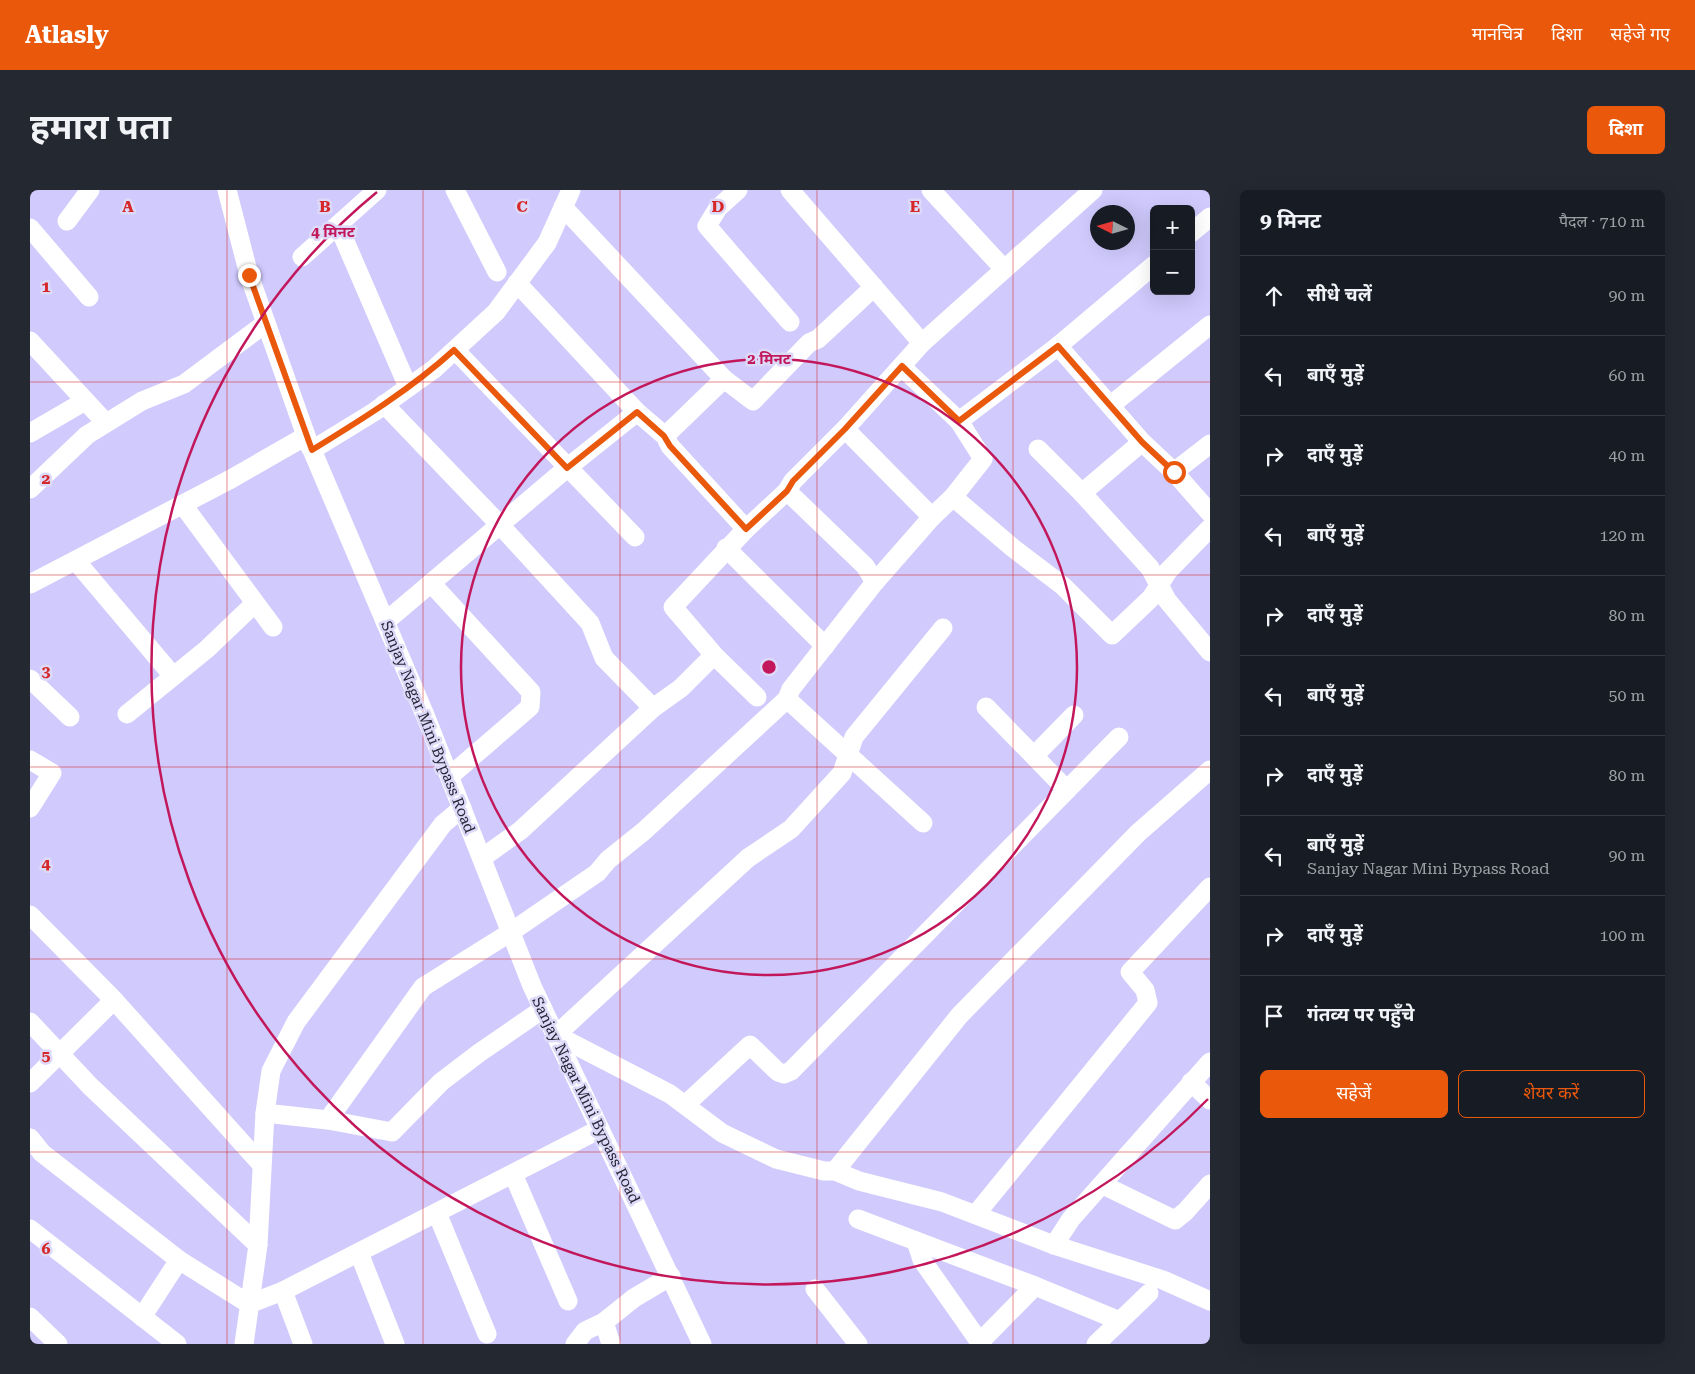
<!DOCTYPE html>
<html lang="hi">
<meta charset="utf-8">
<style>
body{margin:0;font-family:"Roboto Serif","Noto Sans Devanagari",serif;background:#242831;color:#f1f3f6}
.controls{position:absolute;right:15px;top:15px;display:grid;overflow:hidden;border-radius:8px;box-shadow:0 5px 20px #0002}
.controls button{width:45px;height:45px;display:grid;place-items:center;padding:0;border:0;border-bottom:1px solid #363941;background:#171b24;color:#f1f3f6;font:25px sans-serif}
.compass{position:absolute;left:1060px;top:15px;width:45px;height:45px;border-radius:50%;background:#171b24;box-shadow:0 5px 20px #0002;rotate:275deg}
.stop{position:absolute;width:15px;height:15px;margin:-11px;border:4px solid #ea580c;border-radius:50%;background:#fff}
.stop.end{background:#ea580c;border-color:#fff;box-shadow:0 1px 5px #0008}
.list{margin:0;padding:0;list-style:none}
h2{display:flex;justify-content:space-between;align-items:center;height:65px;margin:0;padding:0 20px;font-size:21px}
h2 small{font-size:16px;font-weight:400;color:#9ea1a6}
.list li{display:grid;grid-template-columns:32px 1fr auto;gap:15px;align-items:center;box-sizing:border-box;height:80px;padding:0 20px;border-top:1px solid #363941}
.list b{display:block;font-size:19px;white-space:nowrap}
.list p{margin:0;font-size:16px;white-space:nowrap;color:#9ea1a6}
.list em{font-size:16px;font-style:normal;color:#9ea1a6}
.actions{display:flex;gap:10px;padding:15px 20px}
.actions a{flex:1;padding:11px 0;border:1px solid #ea580c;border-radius:8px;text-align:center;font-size:18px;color:#ea580c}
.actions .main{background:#ea580c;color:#fff}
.icon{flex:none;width:28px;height:28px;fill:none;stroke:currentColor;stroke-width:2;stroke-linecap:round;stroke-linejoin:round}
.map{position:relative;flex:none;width:1180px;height:1154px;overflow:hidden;border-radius:8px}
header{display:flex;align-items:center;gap:30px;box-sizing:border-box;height:70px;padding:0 25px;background:#ea580c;color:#fff}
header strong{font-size:24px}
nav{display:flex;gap:28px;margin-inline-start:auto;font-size:18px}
.intro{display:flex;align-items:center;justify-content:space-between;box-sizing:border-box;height:120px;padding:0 30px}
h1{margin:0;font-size:35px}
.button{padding:12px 22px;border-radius:8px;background:#ea580c;color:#fff;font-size:18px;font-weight:700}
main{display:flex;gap:30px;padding:0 30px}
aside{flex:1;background:#171b24;border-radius:8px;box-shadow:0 5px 20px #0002}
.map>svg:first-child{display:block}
</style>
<header>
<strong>Atlasly</strong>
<nav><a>मानचित्र</a><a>दिशा</a><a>सहेजे गए</a></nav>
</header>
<div class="intro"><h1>हमारा पता</h1><a class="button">दिशा</a></div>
<main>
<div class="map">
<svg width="1180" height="1154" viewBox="0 0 1180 1154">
<rect width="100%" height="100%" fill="#d0cafd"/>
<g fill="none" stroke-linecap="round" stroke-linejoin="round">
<g stroke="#fff" stroke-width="19">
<polyline points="197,0 219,85 280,257"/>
<polyline points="425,0 467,82"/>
<polyline points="541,0 517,53 466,122 404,179 344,222 282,260 395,525 502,796 672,1154"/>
<polyline points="708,0 688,18 677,36 760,132"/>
<polyline points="760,0 892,153"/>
<polyline points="901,0 974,79"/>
<polyline points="533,17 694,189 723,211 779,153 788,149 844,97"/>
<polyline points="37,31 60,0"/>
<polyline points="308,35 378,197"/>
<polyline points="0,38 59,107"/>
<polyline points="1161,43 1180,27"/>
<polyline points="272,67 347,0"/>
<polyline points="487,93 607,222 635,246 640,256 716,339"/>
<polyline points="0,151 76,233"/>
<polyline points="1028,156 1112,252 1144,282 1180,323"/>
<polyline points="425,160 605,347"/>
<polyline points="872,177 929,231 953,269 923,307 902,327 845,392 761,499 757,509 893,633"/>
<polyline points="354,214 470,335 560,433 574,468 623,518"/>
<polyline points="1081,215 1180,135"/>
<polyline points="929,231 1028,156 1124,75"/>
<polyline points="815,239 902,327"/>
<polyline points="0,243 55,211"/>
<polyline points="635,246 694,189"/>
<polyline points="1008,259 1052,303 1120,378 1137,410 1180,462"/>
<polyline points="1144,282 1180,254"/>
<polyline points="0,299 57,245 112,211 154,194 236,133"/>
<polyline points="1052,303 1112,252"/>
<polyline points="923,307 983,358 1033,396 1082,445 1121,408 1138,381 1180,338"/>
<polyline points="153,315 243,437"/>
<polyline points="696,358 795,456"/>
<polyline points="46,371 143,486"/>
<polyline points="845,392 835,376 757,301 763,291 815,239 892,153 1063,0"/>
<polyline points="401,393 501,502 500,517 420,586"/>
<polyline points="0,394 201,289 276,246"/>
<polyline points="355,432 537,278 607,222"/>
<polyline points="913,438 824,547 812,583 761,639 718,668 526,845 640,904 692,943 746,969 794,981 805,981 829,991 912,1012 1024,1055 1133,1090 1180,1111"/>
<polyline points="0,489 40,527"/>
<polyline points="727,507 684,465 643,417 716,339 757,301"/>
<polyline points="956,517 1037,600"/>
<polyline points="97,524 177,459 225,413"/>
<polyline points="1004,566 1044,525"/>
<polyline points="0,570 22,583 0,618"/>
<polyline points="432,618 413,634 266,832 241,881 235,923 298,930 362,942 411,892 449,863 513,819"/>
<polyline points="452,668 491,640 623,518 651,498 684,465"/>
<polyline points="0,725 84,810 231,974"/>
<polyline points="0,832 60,896 228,1055"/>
<polyline points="1161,892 1180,910"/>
<polyline points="0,893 84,810"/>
<polyline points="655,915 720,855 748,882 754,884 761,881 1089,547"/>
<polyline points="298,930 393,797 481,742 567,683 578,670 614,641 757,509"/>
<polyline points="0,948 12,963 149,1070 219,1114"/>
<polyline points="805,981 929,826 1108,643 1180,580"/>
<polyline points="483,984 538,1111"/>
<polyline points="1073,995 1145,1030 1155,1022 1180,994"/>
<polyline points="407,1023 457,1144"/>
<polyline points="946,1024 1118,813 1115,800 1100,782 1180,697"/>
<polyline points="828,1029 1005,1096 1090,1131"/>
<polyline points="0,1039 147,1154"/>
<polyline points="886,1051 892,1070 951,1154"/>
<polyline points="1024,1055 1041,1029 1180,872"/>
<polyline points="329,1063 365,1154"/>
<polyline points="785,1099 828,1154"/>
<polyline points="253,1101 273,1154"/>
<polyline points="219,1114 253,1101 570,939"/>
<polyline points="0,1127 28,1154"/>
<polyline points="112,1127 149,1070"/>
<polyline points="574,1132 581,1154"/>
<polyline points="950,1152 1005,1096"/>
<polyline points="214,1154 228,1055 235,923"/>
<polyline points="545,1154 555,1141 574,1132 604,1108 641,1086"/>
<polyline points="1066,1154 1119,1103"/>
</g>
</g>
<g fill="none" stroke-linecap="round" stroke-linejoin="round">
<path stroke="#ea580c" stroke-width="6" d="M 219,85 L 282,260 C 331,230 381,199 424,160 L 537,278 L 607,222 L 634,246 L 640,256 L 716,339 L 757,301 L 763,291 L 815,239 L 872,176 L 929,231 L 1028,156 L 1112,252 L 1144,282"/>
</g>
<path fill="none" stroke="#d62828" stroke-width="1" stroke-opacity="0.55" d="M 197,0 L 197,1154M 393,0 L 393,1154M 590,0 L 590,1154M 787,0 L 787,1154M 983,0 L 983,1154M 0,192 L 1180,192M 0,385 L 1180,385M 0,577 L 1180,577M 0,769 L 1180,769M 0,962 L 1180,962"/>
<g fill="none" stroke="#c2185b" stroke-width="2.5">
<circle cx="739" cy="477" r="308"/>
<path d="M1178 909A616 616 0 1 1 347 2"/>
</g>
<g text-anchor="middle" stroke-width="5" stroke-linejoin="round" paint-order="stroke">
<g font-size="15" fill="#242234" stroke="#dddaf9">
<text transform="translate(398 537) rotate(68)" y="5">Sanjay Nagar Mini Bypass Road</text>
<text transform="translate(556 910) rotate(64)" y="5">Sanjay Nagar Mini Bypass Road</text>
</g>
</g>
<g font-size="16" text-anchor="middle" font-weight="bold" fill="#d62828" stroke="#dddaf9" stroke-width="5" stroke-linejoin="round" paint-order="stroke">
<text x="98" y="22">A</text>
<text x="295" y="22">B</text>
<text x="492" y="22">C</text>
<text x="688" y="22">D</text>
<text x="885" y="22">E</text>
<text x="16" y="102">1</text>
<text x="16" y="294">2</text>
<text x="16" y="487">3</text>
<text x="16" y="679">4</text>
<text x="16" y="871">5</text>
<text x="16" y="1064">6</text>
</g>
<circle cx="739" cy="477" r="8" fill="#c2185b" stroke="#dddaf9" stroke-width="2.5"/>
<g font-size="15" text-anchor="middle" font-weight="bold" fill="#c2185b" stroke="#dddaf9" stroke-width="5" stroke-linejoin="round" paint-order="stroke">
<text x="303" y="47">4 मिनट</text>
<text x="739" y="174">2 मिनट</text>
</g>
</svg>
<div class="controls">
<button>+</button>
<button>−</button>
</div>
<svg class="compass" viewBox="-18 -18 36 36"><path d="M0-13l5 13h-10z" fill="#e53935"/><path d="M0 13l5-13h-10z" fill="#9ea1a6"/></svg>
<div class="stop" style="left:1144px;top:282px"></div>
<div class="stop end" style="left:219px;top:85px"></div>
</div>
<aside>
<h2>9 मिनट<small>पैदल · 710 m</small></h2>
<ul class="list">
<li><svg class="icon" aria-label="ahead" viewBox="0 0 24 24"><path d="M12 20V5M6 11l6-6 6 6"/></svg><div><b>सीधे चलें</b></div><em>90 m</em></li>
<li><svg class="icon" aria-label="left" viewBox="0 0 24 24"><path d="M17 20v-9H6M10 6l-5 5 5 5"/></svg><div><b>बाएँ मुड़ें</b></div><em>60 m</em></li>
<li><svg class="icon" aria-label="right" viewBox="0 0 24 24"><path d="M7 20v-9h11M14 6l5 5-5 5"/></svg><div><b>दाएँ मुड़ें</b></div><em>40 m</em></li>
<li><svg class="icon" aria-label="left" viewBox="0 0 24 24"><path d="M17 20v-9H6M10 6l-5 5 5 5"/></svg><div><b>बाएँ मुड़ें</b></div><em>120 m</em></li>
<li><svg class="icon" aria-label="right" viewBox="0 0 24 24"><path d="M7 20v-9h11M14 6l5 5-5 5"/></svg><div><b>दाएँ मुड़ें</b></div><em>80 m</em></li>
<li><svg class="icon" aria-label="left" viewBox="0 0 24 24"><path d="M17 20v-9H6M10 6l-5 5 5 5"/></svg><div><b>बाएँ मुड़ें</b></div><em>50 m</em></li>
<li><svg class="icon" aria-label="right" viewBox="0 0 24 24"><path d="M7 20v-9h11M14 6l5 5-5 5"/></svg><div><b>दाएँ मुड़ें</b></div><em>80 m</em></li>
<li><svg class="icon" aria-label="left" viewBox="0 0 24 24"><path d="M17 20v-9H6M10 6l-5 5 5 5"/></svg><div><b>बाएँ मुड़ें</b><p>Sanjay Nagar Mini Bypass Road</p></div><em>90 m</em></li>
<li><svg class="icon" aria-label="right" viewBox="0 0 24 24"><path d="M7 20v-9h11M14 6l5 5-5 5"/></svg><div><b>दाएँ मुड़ें</b></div><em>100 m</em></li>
<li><svg class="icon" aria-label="arrive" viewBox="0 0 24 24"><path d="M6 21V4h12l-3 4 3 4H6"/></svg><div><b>गंतव्य पर पहुँचे</b></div></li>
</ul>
<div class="actions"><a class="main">सहेजें</a><a>शेयर करें</a></div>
</aside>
</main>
